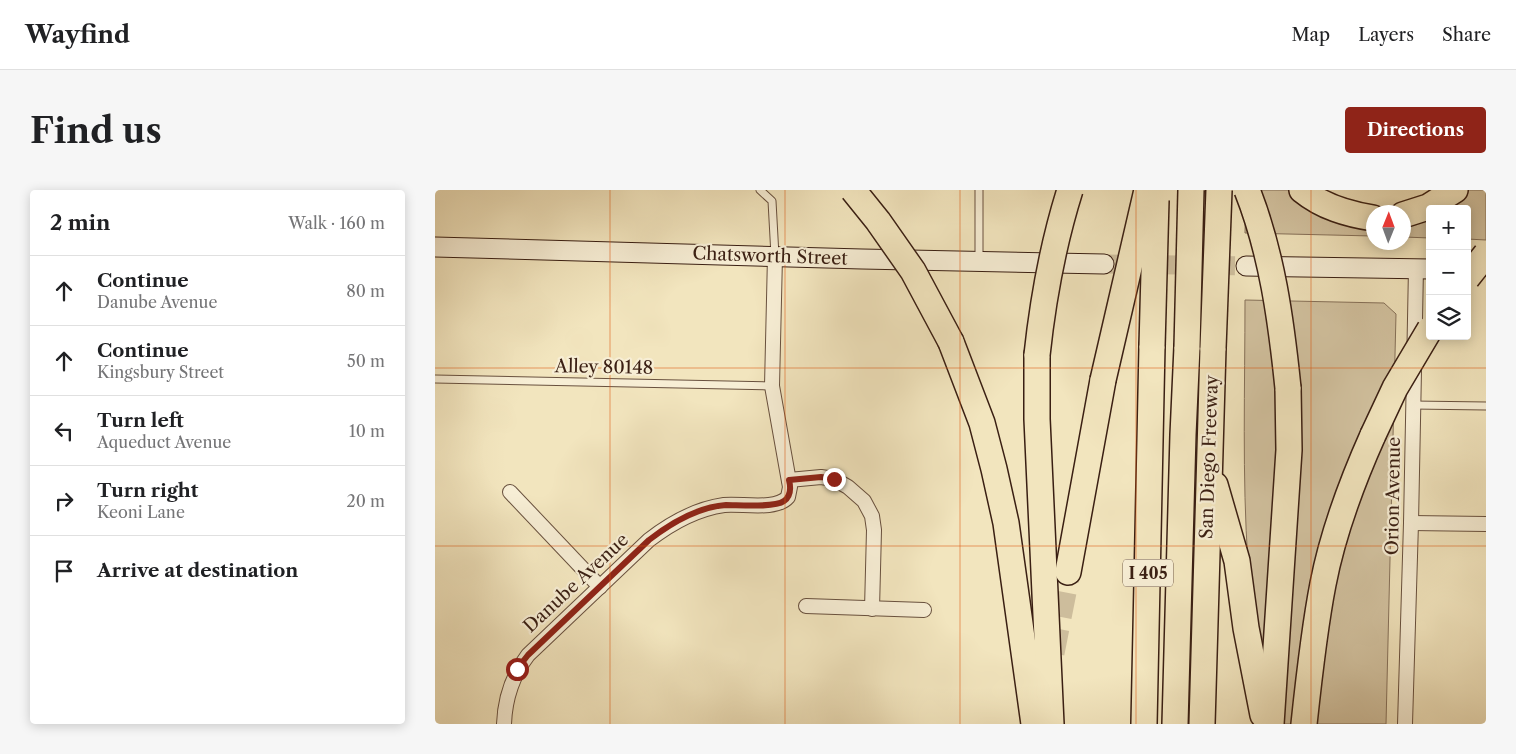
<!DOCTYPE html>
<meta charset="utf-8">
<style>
body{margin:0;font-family:"Libre Caslon Text",serif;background:#f6f6f6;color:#202124}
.controls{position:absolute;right:15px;top:15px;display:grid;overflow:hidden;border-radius:5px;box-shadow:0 2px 12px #0003}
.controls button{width:45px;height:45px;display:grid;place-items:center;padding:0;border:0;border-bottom:1px solid #e0e0e0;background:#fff;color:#202124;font:25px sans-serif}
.compass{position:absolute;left:931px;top:15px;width:45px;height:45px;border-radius:50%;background:#fff;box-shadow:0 2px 12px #0003;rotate:1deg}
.stop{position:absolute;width:15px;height:15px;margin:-11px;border:4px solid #8f2418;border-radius:50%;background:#fff}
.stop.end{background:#8f2418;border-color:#fff;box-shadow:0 1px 5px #0008}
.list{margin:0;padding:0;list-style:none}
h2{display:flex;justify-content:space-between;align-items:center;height:65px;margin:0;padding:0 20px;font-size:21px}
h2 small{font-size:16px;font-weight:400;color:#757577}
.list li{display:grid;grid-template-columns:32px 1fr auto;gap:15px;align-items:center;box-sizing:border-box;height:70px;padding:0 20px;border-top:1px solid #e0e0e0}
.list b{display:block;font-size:19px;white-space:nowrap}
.list p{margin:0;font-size:16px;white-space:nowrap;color:#757577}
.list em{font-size:16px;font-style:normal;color:#757577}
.icon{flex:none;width:28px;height:28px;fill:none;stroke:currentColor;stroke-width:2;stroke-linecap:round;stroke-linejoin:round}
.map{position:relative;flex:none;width:1051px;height:534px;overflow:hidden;border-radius:5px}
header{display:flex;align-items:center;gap:30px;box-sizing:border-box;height:70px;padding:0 25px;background:#fff;border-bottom:1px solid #e0e0e0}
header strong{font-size:24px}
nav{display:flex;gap:28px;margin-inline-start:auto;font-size:18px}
.intro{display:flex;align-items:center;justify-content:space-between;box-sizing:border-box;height:120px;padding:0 30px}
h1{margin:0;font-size:35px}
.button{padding:12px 22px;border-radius:5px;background:#8f2418;color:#fff;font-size:18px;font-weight:700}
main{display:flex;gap:30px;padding:0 30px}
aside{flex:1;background:#fff;border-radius:5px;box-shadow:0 2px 12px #0003}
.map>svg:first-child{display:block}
</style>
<header>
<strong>Wayfind</strong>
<nav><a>Map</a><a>Layers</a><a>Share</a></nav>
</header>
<div class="intro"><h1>Find us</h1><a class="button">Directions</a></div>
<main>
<aside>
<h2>2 min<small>Walk · 160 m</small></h2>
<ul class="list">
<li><svg class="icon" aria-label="ahead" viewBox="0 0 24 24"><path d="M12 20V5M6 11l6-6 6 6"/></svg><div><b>Continue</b><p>Danube Avenue</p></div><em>80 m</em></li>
<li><svg class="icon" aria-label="ahead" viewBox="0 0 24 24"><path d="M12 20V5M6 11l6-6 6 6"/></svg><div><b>Continue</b><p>Kingsbury Street</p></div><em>50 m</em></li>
<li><svg class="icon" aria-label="left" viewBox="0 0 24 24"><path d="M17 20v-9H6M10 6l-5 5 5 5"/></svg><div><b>Turn left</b><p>Aqueduct Avenue</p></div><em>10 m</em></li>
<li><svg class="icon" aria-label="right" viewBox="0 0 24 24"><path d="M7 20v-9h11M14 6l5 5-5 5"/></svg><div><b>Turn right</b><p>Keoni Lane</p></div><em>20 m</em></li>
<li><svg class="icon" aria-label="arrive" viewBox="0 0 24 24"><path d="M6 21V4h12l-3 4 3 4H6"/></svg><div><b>Arrive at destination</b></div></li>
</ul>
</aside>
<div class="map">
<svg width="1051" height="534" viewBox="0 0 1051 534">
<rect width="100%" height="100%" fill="#f2e5be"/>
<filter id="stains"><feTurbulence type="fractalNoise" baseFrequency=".004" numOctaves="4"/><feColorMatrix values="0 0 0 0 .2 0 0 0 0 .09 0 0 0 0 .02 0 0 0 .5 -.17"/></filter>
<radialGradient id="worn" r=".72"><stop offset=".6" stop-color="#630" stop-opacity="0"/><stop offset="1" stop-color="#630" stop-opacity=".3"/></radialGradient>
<g fill="#d3c3a1" stroke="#86715a">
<polygon points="811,0 854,0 878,18 938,36 938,46 810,43"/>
<polygon points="1034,0 1051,0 1051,50 1032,49 1032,19 1009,19"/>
<polygon points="995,26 995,48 969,47 969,34"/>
<path d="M 810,110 L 949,113 L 961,124 L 951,534 L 843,534 C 831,481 817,427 813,373 C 807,286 810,197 810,110 Z"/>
</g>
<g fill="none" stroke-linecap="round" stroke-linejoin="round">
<polyline stroke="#cdbd9c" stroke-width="19" stroke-dasharray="19 9" stroke-linecap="butt" points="669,74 811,76"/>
<polyline stroke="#cdbd9c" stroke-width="25" stroke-dasharray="25 12" stroke-linecap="butt" points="617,463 633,382"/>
<g stroke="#68503e" stroke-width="9">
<g id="lane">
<polyline points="325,0 337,11 340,66"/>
<polyline points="544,70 544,0"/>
<polyline points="0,189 337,196"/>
<polyline points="978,215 1051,216"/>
</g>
</g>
<g stroke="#68503e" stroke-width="16">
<g id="street">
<polyline points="354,290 386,287 399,289 413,297 429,311 437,326 439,340 437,419"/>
<polyline points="75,302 165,397"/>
<polyline points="976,333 1051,334"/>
<polyline points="371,416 489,420"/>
<path d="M 69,534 C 70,508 77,486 93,465 L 214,350 C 236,333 261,319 289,315 C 306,313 341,321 353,307 L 355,297 L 337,196 L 340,66"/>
<polyline points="970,534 976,333 981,78"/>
</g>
</g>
<g stroke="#3a1f13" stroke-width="21">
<g id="secondary">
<polyline points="0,57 427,69 669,74"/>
<polyline points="811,76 995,79"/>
</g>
</g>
<g stroke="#3a1f13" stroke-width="28">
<g id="highway">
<path d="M 867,0 C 888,17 912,24 938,28"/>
<polyline points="968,25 993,17 1020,0"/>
<polyline points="516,152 547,233 559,279 571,333 599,534"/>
<polyline points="602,165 602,229 616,534"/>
<polyline points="780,295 802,371 811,438 828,525"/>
<polyline points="633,382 668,190"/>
<polyline points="709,534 717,156"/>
<polyline points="740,534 748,245 752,157"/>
<polyline points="767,534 778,158"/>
<polyline points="836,534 854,260 853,198"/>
<path d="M 869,534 C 874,487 879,440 888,394 C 898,342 917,292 938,245"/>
</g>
</g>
<use href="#lane" stroke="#f7eed5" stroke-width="7"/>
<use href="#street" stroke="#f7eed5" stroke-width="14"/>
<use href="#secondary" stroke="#f7eed5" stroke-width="19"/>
<use href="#highway" stroke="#f2e5be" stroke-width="25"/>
<g stroke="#3a1f13" stroke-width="28" stroke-linecap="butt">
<g id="highway-bridge">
<polyline points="418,0 443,31 478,81 516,152"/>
<path d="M 812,0 C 837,63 846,130 853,198"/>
<polyline points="1032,88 1051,64"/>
<polyline points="717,156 721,10"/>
<polyline points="752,157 756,0"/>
<polyline points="778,158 784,0"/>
<path d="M 602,165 C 608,109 618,54 635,0"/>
<polyline points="668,190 712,0"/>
<polyline points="938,245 960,198 995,139"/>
</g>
</g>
<use href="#highway-bridge" stroke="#f2e5be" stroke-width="25"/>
</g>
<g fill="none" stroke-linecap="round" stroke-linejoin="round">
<path stroke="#8f2418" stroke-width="6" d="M 82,479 L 93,465 L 214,350 C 236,333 263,317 291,315 C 304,315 339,318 349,311 C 356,306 356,298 354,290 L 386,287 L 399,289"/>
</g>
<path fill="none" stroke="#df560c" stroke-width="1" stroke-opacity="0.55" d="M 175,0 L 175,534M 350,0 L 350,534M 525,0 L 525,534M 701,0 L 701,534M 876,0 L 876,534M 0,178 L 1051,178M 0,356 L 1051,356"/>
<g text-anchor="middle" stroke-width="4.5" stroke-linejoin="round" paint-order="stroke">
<rect fill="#f7eed5" stroke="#735d4d" stroke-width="1" x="688" y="369.5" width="50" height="27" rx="4"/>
<g font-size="16" font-weight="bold" fill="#3a1f13">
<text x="713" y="389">I 405</text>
</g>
<g font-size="18" fill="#3a1f13" stroke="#f7eed5">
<text transform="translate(335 66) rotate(2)" y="6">Chatsworth Street</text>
<text transform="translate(169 177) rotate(1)" y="6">Alley 80148</text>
<text transform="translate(774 267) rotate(-88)" y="6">San Diego Freeway</text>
<text transform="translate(958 306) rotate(-89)" y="6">Orion Avenue</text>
<text transform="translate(141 393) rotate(-43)" y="6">Danube Avenue</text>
</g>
</g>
<rect width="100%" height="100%" filter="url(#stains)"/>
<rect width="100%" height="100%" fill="url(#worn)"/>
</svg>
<div class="controls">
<button>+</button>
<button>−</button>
<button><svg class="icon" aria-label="layers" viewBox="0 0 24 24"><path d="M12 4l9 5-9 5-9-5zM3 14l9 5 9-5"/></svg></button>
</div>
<svg class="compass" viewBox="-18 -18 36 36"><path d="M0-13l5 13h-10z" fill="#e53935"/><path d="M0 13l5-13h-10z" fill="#757577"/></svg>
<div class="stop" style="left:82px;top:479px"></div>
<div class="stop end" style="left:399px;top:289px"></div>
</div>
</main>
